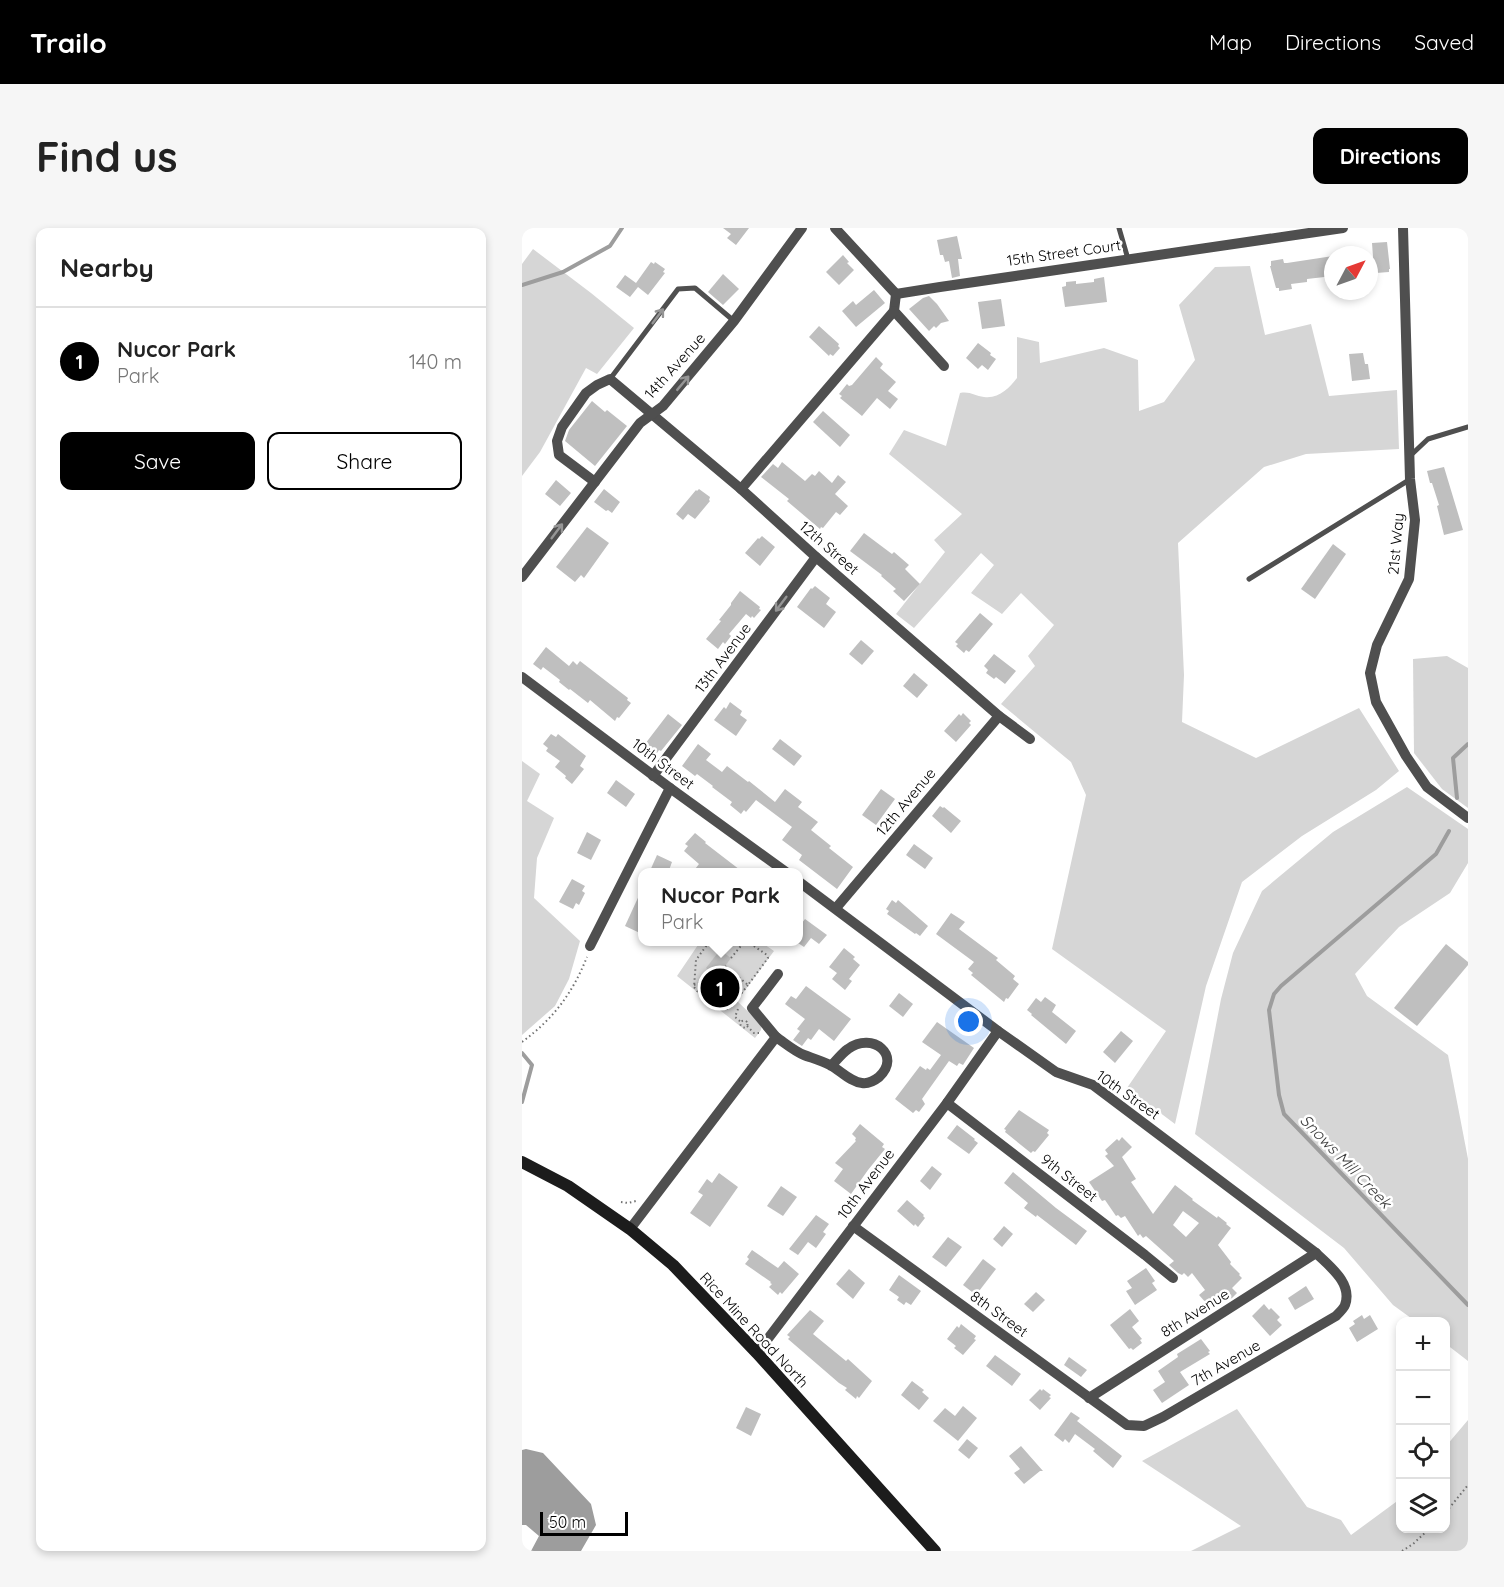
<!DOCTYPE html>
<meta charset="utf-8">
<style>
body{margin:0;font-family:Quicksand,sans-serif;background:#f6f6f6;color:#222}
.controls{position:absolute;right:18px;bottom:18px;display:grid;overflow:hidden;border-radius:12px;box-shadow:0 3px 9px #0003}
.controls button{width:54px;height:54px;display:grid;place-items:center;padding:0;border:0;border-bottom:2px solid #e0e0e0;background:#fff;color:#222;font:30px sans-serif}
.compass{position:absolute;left:802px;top:18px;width:54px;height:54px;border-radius:50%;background:#fff;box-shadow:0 3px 9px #0003;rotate:49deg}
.scale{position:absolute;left:18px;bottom:15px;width:88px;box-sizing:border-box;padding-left:6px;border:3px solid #000;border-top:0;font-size:16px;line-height:21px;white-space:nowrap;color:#000;-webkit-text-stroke:4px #fff;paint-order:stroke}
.you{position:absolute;left:447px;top:794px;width:21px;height:21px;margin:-15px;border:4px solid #fff;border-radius:50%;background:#1a73e8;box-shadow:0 0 0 9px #1a73e833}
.badge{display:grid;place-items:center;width:39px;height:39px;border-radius:50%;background:#000;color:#fff;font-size:20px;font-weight:700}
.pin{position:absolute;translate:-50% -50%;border:3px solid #fff;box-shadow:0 2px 6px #0006}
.popup{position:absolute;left:116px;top:640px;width:165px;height:78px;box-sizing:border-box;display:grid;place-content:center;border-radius:12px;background:#fff;filter:drop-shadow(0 2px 4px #0005);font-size:20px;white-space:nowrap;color:#767676}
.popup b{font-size:22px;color:#222}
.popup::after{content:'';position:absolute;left:50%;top:100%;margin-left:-12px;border:12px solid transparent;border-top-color:#fff}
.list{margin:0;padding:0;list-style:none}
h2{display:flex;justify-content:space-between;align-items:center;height:78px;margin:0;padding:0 24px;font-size:26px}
h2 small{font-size:20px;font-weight:400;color:#767676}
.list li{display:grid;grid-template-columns:39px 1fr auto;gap:18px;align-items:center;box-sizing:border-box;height:108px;padding:0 24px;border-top:2px solid #e0e0e0}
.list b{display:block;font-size:22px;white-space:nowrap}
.list p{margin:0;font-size:20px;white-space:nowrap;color:#767676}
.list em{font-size:20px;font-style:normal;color:#767676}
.actions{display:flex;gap:12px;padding:18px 24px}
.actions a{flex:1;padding:14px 0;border:2px solid #000;border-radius:12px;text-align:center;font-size:21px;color:#000}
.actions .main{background:#000;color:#fff}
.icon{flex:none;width:33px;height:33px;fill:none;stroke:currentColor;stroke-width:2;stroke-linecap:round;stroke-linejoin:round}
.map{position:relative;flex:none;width:946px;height:1323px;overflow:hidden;border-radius:12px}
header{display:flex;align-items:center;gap:36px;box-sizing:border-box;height:84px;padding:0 30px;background:#000;color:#fff}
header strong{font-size:28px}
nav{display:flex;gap:33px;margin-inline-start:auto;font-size:21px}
.intro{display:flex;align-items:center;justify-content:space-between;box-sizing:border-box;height:144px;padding:0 36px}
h1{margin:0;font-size:42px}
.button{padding:15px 27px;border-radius:12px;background:#000;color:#fff;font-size:21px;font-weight:700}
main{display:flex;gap:36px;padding:0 36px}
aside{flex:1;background:#fff;border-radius:12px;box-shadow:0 3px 9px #0003}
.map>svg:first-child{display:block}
</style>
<header>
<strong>Trailo</strong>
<nav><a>Map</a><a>Directions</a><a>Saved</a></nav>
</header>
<div class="intro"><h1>Find us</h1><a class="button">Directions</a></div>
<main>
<aside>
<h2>Nearby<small></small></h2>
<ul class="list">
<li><span class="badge">1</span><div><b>Nucor Park</b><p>Park</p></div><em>140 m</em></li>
</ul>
<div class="actions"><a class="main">Save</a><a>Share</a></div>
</aside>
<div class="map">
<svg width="946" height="1323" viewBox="0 0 946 1323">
<rect width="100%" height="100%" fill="#fff"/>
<g fill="#d6d6d6">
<polygon points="11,21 69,65 112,100 75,146 64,140 18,224 0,248 0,36"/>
<path d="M 728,38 L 743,107 L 789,96 L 807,168 L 875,162 L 877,221 L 784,226 L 742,239 L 656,315 L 662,447 L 660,494 L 734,530 L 837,480 L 877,543 L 854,562 L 780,608 L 720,654 L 684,758 L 653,896 L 605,860 L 644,803 L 530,721 L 564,567 L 549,534 L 479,476 L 513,438 L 506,428 L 532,397 L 499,365 L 480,386 L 449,365 L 472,337 L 459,325 L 392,400 L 374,386 L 423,324 L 412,312 L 440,286 L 367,226 L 382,202 L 424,218 L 438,165 C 448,163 453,168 462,169 C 477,171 487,160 495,150 L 495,109 L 517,114 L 518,135 L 582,120 L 616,132 L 617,183 L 642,174 L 673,132 L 657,77 L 693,39 Z"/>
<polygon points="925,428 946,440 946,580 920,561 892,525 891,431"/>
<polygon points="0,533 18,546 5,573 32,590 15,630 12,670 58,713 47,751 33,778 0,807"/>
<polygon points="885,559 946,601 946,635 928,665 877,699 833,746 845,768 926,827 946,931 946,1133 924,1116 924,1094 893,1093 871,1077 822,1020 673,906 699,771 711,725 740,663 811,604"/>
<polygon points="178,714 239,714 252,723 215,773 240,797 239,802 233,810 155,748"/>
<polygon points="715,1181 785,1279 819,1292 829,1307 878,1271 878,1300 924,1300 924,1218 946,1192 946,1323 669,1323 719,1298 620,1233"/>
</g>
<polygon fill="#9d9d9d" points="4,1221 21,1225 69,1276 74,1297 59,1323 9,1323 17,1308 4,1297 0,1297 0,1222"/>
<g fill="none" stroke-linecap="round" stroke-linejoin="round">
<g stroke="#9d9d9d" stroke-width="4">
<polyline points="0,57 41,44 88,18 100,0"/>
<polyline points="935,570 931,530 946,516"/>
<polyline points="927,603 914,626 759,758 752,766 747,782 757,867 762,886 946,1077"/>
<polyline points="0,825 10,837 0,874"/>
</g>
</g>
<g fill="#bfbfbf" fill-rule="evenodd">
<polygon points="201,0 227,0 214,17 205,10 209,6"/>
<polygon points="435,8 440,31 436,31 438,48 430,50 427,33 423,34 421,27 418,27 415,12"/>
<polygon points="865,14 868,41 867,41 867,44 854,45 854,43 852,43 850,15"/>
<polygon points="321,27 327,34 325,35 332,42 317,57 304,44"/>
<polygon points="811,28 811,48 785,51 785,54 769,56 770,61 757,63 757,60 754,60 748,38 749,38 749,33 761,31 762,35 765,35"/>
<polygon points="129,34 132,36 133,34 143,41 141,44 143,45 126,67 116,59 108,69 94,59 103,47 114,55"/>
<polygon points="201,46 217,61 201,77 186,64"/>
<polygon points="582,49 585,74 543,79 540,59 544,58 544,54 554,53 554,56 572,54 572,51"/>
<polygon points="352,62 363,75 334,99 320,83 331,73 334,77"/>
<polygon points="407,68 415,76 427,93 419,95 414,100 412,98 407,103 387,81 401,70"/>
<polygon points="479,71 483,98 460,101 456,74"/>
<polygon points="297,98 317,116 316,118 318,120 311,128 308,126 307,128 287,109"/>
<polygon points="456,115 469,125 468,127 474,131 466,142 460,137 456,141 444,130"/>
<polygon points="841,125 843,136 846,136 848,151 830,153 827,126"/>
<polygon points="354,129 361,136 358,140 374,154 366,163 376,171 368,181 355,170 340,188 318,170 320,168 317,166 325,156 327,158 330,157"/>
<polygon points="70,173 83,184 85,182 105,198 73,238 43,213 47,202"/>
<polygon points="301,183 328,207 318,219 291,194"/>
<polygon points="260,234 283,253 290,246 293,248 297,243 310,255 316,247 324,254 313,266 326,278 318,287 314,284 301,300 299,299 298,301 265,273 267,271 239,249 251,236 256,240"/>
<polygon points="922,239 941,302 922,307 915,278 917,277 910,255 908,255 905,243"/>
<polygon points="34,252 49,265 38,278 23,266"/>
<polygon points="82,261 98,274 90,285 86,282 84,283 72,274"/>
<polygon points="177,261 188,269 187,272 188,273 173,291 166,286 161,292 154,286 174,262 175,263"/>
<polygon points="65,299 87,315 62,350 59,347 53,354 34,339"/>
<polygon points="342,305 370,326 372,324 387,337 383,341 398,356 382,373 371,363 374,361 359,348 360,347 328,323"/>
<polygon points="240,308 253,319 238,338 223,325 236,310 237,311"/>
<polygon points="811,316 824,326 793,371 779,361"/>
<polygon points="293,358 308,370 304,376 314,384 302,400 275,379 289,360 290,361"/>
<polygon points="218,363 238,379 237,381 239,382 232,390 230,388 229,390 224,386 207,406 209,408 203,416 201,414 196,421 184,411 199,393 197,392 209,377 209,375"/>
<polygon points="458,385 471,396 447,424 444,422 442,425 434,418 436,416 433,414"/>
<polygon points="339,412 352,423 340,437 327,426"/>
<polygon points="24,419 47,438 51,433 55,437 58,433 106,470 105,472 109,475 97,490 95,489 93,493 68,472 66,475 48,461 47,462 37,454 38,452 21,439 19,442 11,436"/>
<polygon points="472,426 494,443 483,456 474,449 472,451 464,445 466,442 462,438"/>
<polygon points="392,445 406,457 395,470 381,458"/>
<polygon points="208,474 220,483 218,487 225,492 214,508 192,492 202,479 204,481"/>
<polygon points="441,485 449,493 447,495 449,497 434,514 422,503 437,486 439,488"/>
<polygon points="146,486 160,497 139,523 137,522 135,525 123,516"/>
<polygon points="29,506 34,509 36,506 64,528 58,538 62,541 50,556 43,550 44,548 33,539 38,533 24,523 26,520 21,516"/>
<polygon points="258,511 280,528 272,538 250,521"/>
<polygon points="176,516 189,526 184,532 200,544 205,538 226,554 227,553 253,574 263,561 280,574 276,579 296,594 289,602 309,618 307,620 331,639 315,661 277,632 280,627 260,612 270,599 234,572 224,584 222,582 219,586 208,577 210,574 190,559 191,558 175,546 173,548 160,538"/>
<polygon points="94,552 113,566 104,579 85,565"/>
<polygon points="359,561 373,571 354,597 340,587"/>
<polygon points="418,578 421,580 422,579 439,593 429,605 410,588"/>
<polygon points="65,604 79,612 69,632 55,625"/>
<polygon points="173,605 184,614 183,615 222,645 170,645 177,636 162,623 166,618 163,616"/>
<polygon points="392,616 411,630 403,641 384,627"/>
<polygon points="135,627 150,634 146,645 127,645"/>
<polygon points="50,651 63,658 60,663 63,665 57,677 54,675 51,681 37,674"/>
<polygon points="120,661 120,706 103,698"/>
<polygon points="370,672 374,675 376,672 406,698 398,708 394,705 393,706 365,686 367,683 364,681"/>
<polygon points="429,685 443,694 437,701 476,730 474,732 493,748 491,751 497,756 486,771 484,770 482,774 449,747 451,745 446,741 452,734 414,706"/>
<polygon points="283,691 305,707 297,716 289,710 282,719 276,715 276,700"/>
<polygon points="924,716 946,734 946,737 895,798 872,780"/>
<polygon points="322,720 333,729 331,731 338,737 327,751 330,753 323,762 310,751 315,745 307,739"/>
<polygon points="198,722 209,730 195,749 184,740"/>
<polygon points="284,758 329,791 312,813 297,801 289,812 286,810 280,818 271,812 278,803 275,801 283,791 263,776 269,768 274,771"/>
<polygon points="377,765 391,776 381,789 367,778"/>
<polygon points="523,769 534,777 530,784 554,803 544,816 509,787 510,786 505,782 514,770 519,774"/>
<polygon points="415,794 452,820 441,837 437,835 435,838 427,833 400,871 403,876 397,884 394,882 391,885 373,871 398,838 404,842 405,840 408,842 419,827 400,814"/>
<polygon points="599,803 611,813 593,835 581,824"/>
<polygon points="497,882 527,902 525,905 527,907 513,924 511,923 509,925 483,904 484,902 482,901"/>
<polygon points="338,896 362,916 360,919 363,921 346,942 329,966 312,953 321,941 313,935 334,913 333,912 334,910 330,906"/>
<polygon points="435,897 453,911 452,912 456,915 447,926 425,910"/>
<path d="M 600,909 L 610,919 L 600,929 L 614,951 L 609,954 L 631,986 L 653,957 L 671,971 L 670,972 L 695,990 L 696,988 L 705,995 L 704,996 L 709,1000 L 696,1017 L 709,1034 L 708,1036 L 718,1046 L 717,1047 L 720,1050 L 710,1060 L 715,1065 L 710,1070 L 708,1071 L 702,1066 L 693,1074 L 690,1072 L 685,1076 L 677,1067 L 683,1062 L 670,1045 L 666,1049 L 662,1045 L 660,1047 L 656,1045 L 647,1037 L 652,1033 L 624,1008 L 621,1010 L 618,1006 L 616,1008 L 603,988 L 599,990 L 596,987 L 594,988 L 583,972 L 580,973 L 567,954 L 592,938 L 583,928 L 586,926 L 583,922 L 595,911 L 597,913 ZM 661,983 L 677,995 L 664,1009 L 651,997 Z"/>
<polygon points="410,938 420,946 408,962 398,953"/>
<polygon points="491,944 534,980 565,1003 554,1017 515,987 514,989 502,980 506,975 482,955"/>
<polygon points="197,945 216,959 188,999 168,985 181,967 176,964 185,951 190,955"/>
<polygon points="259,958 275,969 261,988 245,978"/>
<polygon points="385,972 402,987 401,988 403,990 396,999 393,996 392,998 375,983"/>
<polygon points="294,987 307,996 301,1004 304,1006 294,1020 286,1014 276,1027 267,1021"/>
<polygon points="482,998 491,1006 480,1019 471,1011"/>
<polygon points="426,1009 440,1019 424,1039 410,1029"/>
<polygon points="230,1022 256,1040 262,1033 277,1046 260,1066 258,1064 256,1067 247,1059 250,1056 248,1055 249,1054 223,1036 227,1031 225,1029"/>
<polygon points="461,1031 474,1041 454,1067 441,1057"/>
<polygon points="624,1040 633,1053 630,1055 635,1062 613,1077 604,1063 610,1060 605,1053"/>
<polygon points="327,1041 343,1055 331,1071 314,1056"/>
<polygon points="377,1047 399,1063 389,1077 384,1074 382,1077 375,1072 377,1069 367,1062"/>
<polygon points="784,1058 792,1071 773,1082 766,1070"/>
<polygon points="514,1064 523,1072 511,1084 502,1076"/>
<polygon points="742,1076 747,1082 749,1080 758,1089 755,1092 760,1097 748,1108 730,1088"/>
<polygon points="608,1081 617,1093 610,1099 620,1111 618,1112 620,1115 611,1122 609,1120 607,1121 588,1097"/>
<polygon points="288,1082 302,1093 291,1106 324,1133 326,1131 350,1153 337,1170 335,1168 334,1171 323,1162 325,1160 317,1155 266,1111 268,1109 265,1107"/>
<polygon points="840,1087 842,1091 848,1087 856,1101 835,1114 827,1100 833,1096 831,1093"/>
<polygon points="439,1096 454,1108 452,1111 454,1112 441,1127 432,1120 434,1118 425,1111 435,1098 437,1100"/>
<polygon points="679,1111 688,1123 686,1124 688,1126 658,1144 667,1157 640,1175 631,1162 643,1154 636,1143 656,1129 655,1126"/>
<polygon points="473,1127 499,1146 490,1158 464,1138"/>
<polygon points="547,1129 565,1142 559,1149 542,1137"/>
<polygon points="390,1153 402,1162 400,1164 407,1170 397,1182 379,1167"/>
<polygon points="518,1161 520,1163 521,1161 529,1167 527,1169 529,1170 518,1182 507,1172"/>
<polygon points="441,1178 455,1190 436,1213 411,1193 423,1180 433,1188"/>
<polygon points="224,1179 239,1186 229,1208 214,1200"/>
<polygon points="549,1184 558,1190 555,1193 600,1228 591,1240 571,1223 573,1221 553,1206 547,1215 543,1211 541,1214 532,1207"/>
<polygon points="445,1211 456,1220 447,1231 436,1222"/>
<polygon points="499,1218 521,1243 518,1243 502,1256 492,1245 498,1241 487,1228"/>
</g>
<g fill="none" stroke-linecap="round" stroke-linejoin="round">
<g stroke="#717171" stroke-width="2" stroke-dasharray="1.5 3" stroke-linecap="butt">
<polyline points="187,714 174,732 172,759 175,763 198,781 207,781 226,757"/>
<polyline points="209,730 222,714"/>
<polyline points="203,738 226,757 246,730 245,727 226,714"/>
<polyline points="172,757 186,751 190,745"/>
<polyline points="216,781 213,789 219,794"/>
<circle cx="222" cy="796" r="3.5"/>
<polyline points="225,798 232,805 237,805"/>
<path d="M 0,814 C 32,790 50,766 65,729"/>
<polyline points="99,974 106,975 114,973"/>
<polyline points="924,1284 946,1257"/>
<polyline points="880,1323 891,1316 908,1300"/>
</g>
<g stroke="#4f4f4f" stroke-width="5">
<polyline points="597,0 606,31"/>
<polyline points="88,151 156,61 173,60 212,93"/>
<polyline points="889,227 906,211 946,199"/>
<polyline points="727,351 887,252"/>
</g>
<g stroke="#4f4f4f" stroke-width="10">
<polyline points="313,0 374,66 372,83 422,138"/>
<polyline points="881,0 888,251 893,292 887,351 855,417 848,445 854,474 884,528 905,559 946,590"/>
<polyline points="374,66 418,59 821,0"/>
<polyline points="73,254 37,227 35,213 40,199 64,165 75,157 88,151 219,261 294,329 477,488 508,511"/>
<polyline points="219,261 372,83"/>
<polyline points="0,349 118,195 141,178 212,93 280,0"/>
<polyline points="0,449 148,560 264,644"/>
<polyline points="131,548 294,329"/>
<path d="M 276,653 L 476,803 L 534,844 L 571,857 L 794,1025 C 807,1038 831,1055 823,1077 C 822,1080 817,1085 814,1088 L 641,1189 L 622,1198 L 605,1197 L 331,998"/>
<polyline points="314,680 477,488"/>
<polyline points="68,718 148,560"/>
<polyline points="254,809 230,780 256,746"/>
<polyline points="425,875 623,1027 651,1050"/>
<path d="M 108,1001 L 254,809 C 263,815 272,823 282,827 C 290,830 300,833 308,837 C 318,842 328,854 340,855 C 347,856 352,853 357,849 C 380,828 351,803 326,821 C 320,825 315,832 309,838"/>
<polyline points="235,1125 425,875 476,803"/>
<polyline points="567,1170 794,1025"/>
</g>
<polyline stroke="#1c1c1c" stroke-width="12" points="0,934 46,958 108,1001 151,1037 235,1125 413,1323"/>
</g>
<defs><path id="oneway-shaft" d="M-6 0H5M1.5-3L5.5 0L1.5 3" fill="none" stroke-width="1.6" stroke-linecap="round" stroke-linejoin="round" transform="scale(1.5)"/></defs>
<g stroke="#959595">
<use href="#oneway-shaft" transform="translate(136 88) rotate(-53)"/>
<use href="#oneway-shaft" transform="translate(161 155) rotate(-50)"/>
<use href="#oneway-shaft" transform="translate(35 303) rotate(-53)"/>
<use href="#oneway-shaft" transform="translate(259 376) rotate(127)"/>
</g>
<g text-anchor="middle" stroke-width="5" stroke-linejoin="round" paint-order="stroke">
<g font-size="15" fill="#000" stroke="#fff">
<text transform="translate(542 25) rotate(-8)" y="5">15th Street Court</text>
<text transform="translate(153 138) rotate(-48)" y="5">14th Avenue</text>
<text transform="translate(874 316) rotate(-85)" y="5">21st Way</text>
<text transform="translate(307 320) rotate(41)" y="5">12th Street</text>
<text transform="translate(201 430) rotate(-53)" y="5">13th Avenue</text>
<text transform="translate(141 536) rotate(37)" y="5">10th Street</text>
<text transform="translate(384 574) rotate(-50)" y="5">12th Avenue</text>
<text transform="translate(606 867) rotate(35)" y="5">10th Street</text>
<text transform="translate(547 950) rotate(38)" y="5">9th Street</text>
<text transform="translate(344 956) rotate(-53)" y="5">10th Avenue</text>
<text transform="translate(673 1085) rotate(-32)" y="5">8th Avenue</text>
<text transform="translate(477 1086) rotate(36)" y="5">8th Street</text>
<text transform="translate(232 1102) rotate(47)" y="5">Rice Mine Road North</text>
<text transform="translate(704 1135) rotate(-30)" y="5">7th Avenue</text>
</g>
<g font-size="16" font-style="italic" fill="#3e3e3e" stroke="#fff">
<text transform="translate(824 933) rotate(46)" y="6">Snows Mill Creek</text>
</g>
</g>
</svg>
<div class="controls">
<button>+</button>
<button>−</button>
<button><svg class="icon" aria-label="locate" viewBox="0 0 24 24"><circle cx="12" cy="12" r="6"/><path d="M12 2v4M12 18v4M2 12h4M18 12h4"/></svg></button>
<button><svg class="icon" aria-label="layers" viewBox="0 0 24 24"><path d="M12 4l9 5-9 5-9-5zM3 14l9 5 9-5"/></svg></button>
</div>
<svg class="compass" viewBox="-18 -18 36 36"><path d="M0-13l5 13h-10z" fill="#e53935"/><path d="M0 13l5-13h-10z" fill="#767676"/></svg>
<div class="scale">50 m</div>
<div class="you"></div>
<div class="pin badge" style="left:198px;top:760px">1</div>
<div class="popup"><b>Nucor Park</b>Park</div>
</div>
</main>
